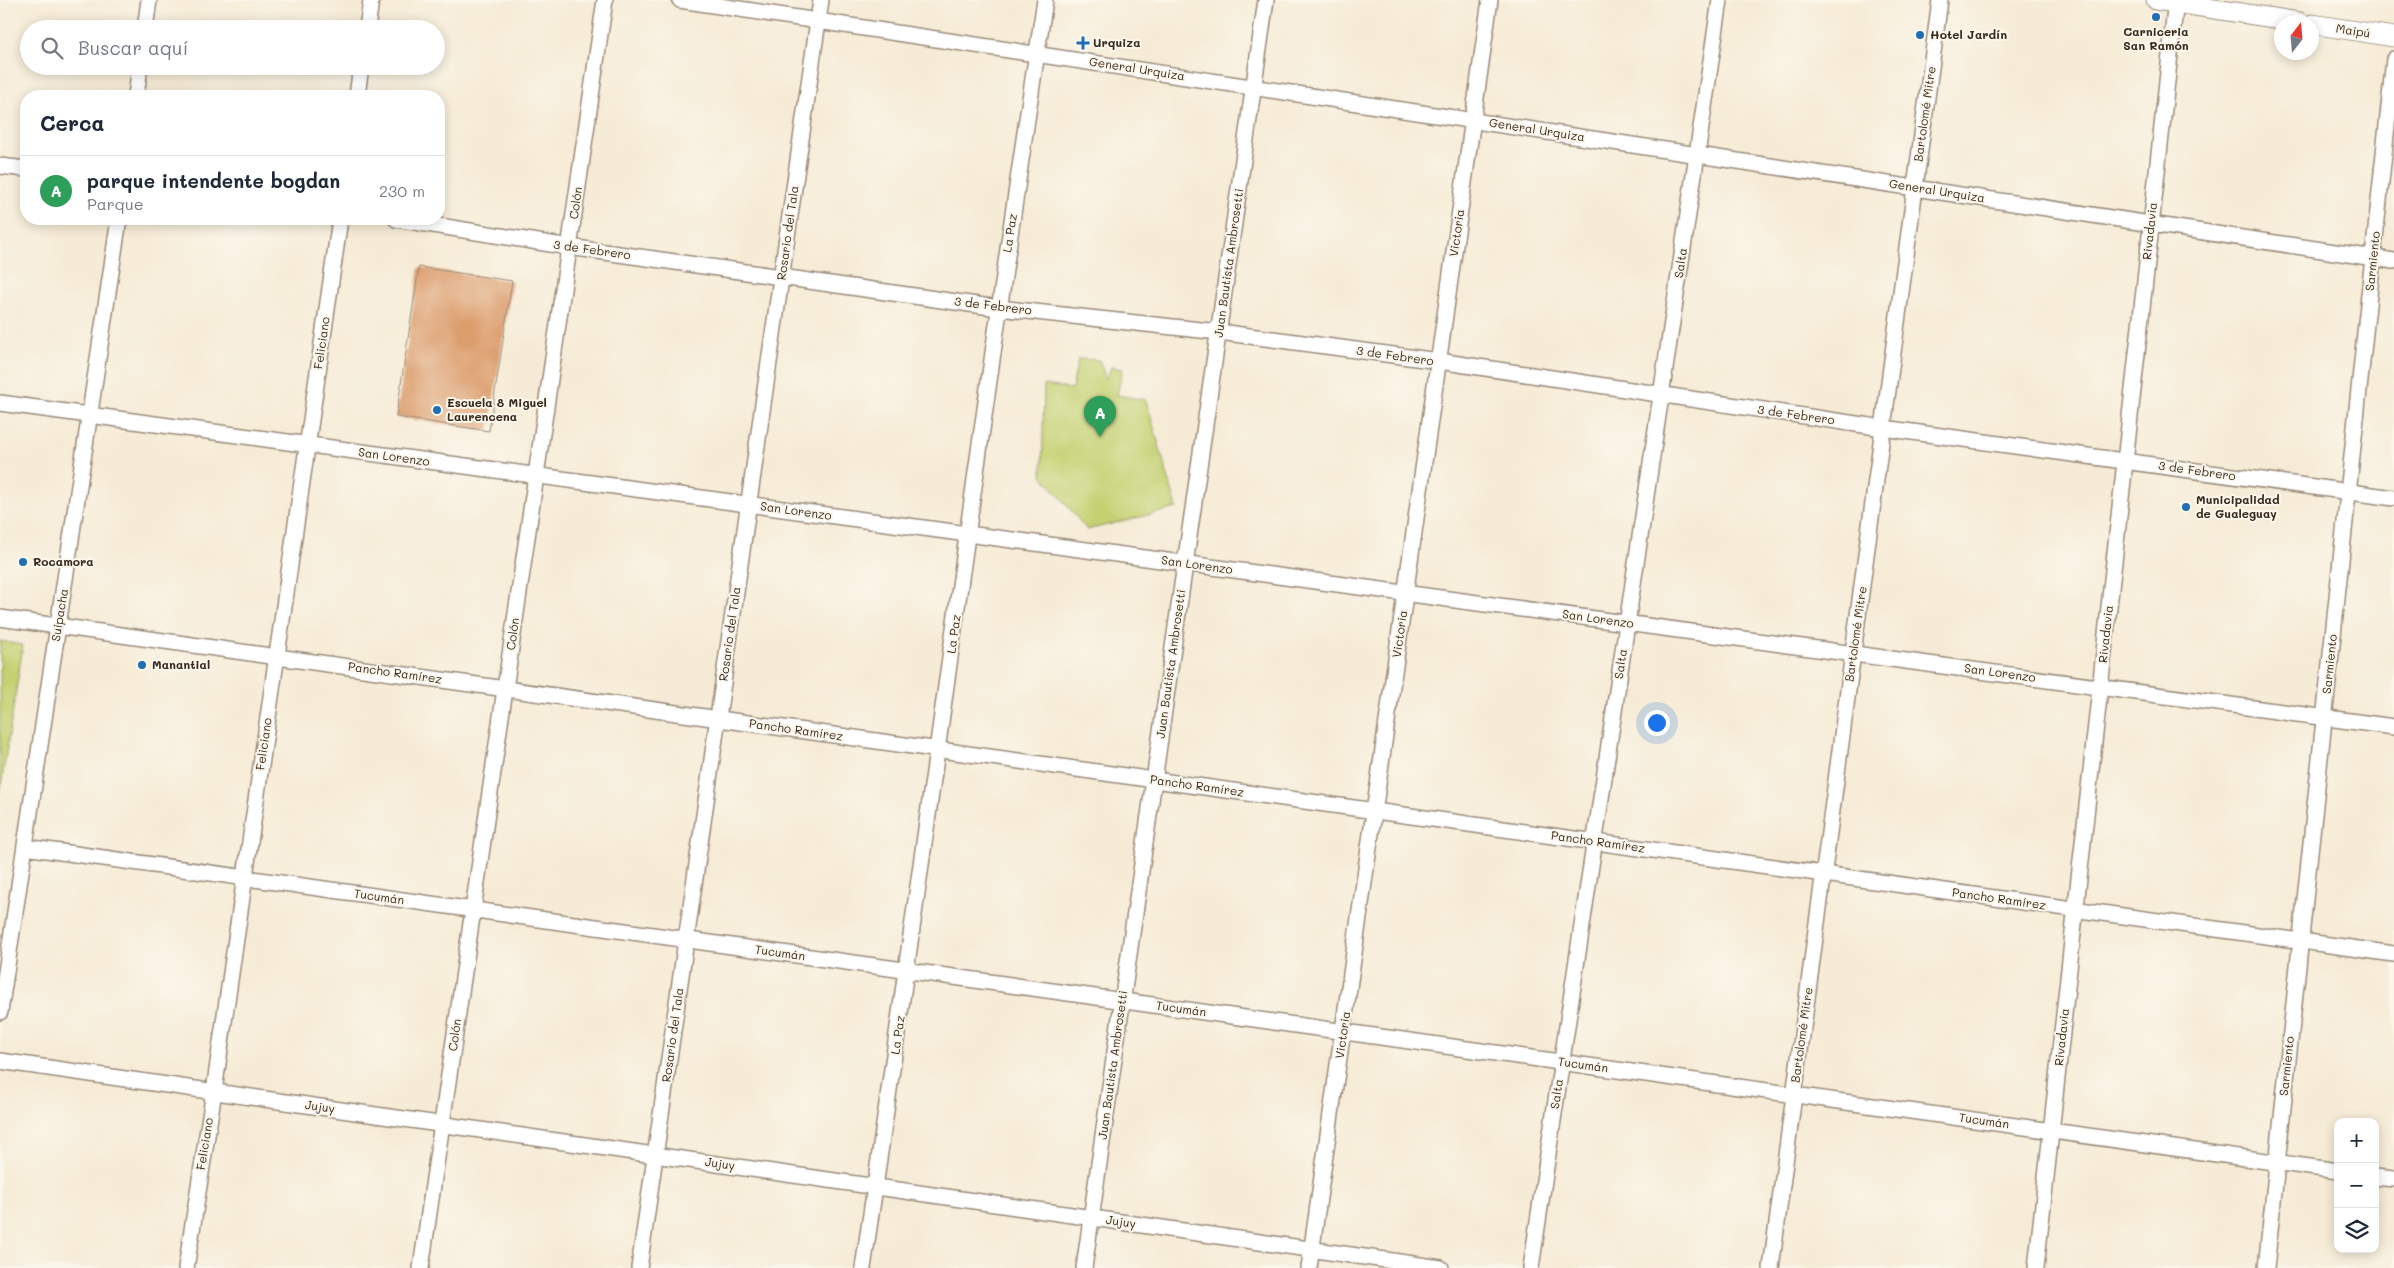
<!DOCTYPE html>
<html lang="es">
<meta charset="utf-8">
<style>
body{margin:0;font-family:Mali,sans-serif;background:#f2f2f3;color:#1f2937}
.controls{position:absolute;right:15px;bottom:15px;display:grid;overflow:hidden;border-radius:10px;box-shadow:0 2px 12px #0003}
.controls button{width:45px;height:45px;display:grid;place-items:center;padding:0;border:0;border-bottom:1px solid #e0e1e3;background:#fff;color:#1f2937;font:25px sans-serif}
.compass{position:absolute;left:2274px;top:15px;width:45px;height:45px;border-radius:50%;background:#fff;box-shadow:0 2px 12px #0003;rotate:16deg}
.you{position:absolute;left:1656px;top:722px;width:18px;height:18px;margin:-12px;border:4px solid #fff;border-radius:50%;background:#1a73e8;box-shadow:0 0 0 8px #1a73e833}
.badge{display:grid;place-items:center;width:32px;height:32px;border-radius:50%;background:#1a73e8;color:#fff;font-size:16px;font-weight:700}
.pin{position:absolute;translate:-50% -41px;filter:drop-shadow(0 1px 2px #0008)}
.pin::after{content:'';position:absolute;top:26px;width:18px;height:15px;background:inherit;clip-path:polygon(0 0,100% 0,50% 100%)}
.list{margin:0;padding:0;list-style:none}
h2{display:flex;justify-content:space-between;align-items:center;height:65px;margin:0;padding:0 20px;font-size:21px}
h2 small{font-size:16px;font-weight:400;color:#747a83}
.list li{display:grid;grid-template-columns:32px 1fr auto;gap:15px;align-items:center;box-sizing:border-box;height:70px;padding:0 20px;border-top:1px solid #e0e1e3}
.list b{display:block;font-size:19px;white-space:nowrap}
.list p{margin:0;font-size:16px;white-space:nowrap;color:#747a83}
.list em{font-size:16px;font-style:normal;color:#747a83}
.icon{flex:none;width:28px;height:28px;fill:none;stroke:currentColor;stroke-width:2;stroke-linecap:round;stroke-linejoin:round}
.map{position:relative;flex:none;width:2394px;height:1268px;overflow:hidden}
.search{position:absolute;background:#fff;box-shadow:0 2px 12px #0003;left:20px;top:20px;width:425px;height:55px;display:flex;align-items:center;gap:12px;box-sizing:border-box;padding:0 18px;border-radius:28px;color:#747a83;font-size:19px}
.panel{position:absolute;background:#fff;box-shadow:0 2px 12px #0003;left:20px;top:90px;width:425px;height:135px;border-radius:20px}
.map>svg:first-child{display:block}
</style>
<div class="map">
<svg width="2394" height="1268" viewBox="0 0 2394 1268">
<rect width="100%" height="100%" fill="#fbf7ec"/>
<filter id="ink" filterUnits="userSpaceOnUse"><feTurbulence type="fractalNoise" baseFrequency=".02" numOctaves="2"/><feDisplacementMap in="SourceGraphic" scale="10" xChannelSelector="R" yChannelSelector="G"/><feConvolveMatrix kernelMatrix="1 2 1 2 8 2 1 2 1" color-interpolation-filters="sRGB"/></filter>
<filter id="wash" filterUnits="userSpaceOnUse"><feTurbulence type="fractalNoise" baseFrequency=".0096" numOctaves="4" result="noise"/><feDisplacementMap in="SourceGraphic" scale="20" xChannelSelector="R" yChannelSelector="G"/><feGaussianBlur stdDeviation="1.12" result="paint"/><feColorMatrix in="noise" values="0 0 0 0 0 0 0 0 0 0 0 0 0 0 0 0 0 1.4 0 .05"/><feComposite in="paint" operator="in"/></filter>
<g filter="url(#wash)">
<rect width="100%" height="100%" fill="#f6ebd6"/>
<g fill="#c4d172" stroke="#807e48">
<polygon points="1078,359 1099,360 1106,379 1111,367 1123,369 1117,395 1146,400 1177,508 1087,530 1042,475 1044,385 1072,389"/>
<polygon points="0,641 23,645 0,793"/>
</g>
<g id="blocks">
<polygon fill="#dc9d6d" points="419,267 512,281 489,431 396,417"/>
</g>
</g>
<g filter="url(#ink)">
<use href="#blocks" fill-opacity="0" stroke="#988a7a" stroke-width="1"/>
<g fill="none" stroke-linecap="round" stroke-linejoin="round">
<g stroke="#988a7a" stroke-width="18">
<g id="minor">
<polyline points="680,0 2394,261"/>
<polyline points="145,29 149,0"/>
<polyline points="367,29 371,0"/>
<polyline points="136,96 140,66"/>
<polyline points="357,96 361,66"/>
<polyline points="0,166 26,169"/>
<polyline points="396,219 569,247 781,277 998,308 1219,332 1439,361 1883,428 2394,498"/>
<polyline points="0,403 2394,727"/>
<polyline points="0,618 2394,954"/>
<polyline points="25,847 2338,1171"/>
<polyline points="0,1012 119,219"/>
<polyline points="0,1061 1441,1268"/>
<polyline points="2375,1177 2394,1179"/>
<polyline points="186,1268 214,1091 340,219"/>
<polyline points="421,1268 605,0"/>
<polyline points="639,1268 821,0"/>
<path d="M 863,1268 C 926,846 980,422 1045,0"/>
<polyline points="1084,1268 1266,0"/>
<polyline points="1309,1268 1490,0"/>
<polyline points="1531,1268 1720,0"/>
<polyline points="1771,1268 1940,0"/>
<polyline points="2036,1268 2176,0"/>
<polyline points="2266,1268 2394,59"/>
</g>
</g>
<g stroke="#988a7a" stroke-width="21">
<g id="tertiary">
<polyline points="2156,0 2299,22"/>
<polyline points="2312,24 2394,37"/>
</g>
</g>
<use href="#minor" stroke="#fff" stroke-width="15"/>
<use href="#tertiary" stroke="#fff" stroke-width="19"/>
</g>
</g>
<g fill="#1f6fb2" stroke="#fbf7ec" stroke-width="2">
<circle cx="2156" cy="17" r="5"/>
<circle cx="1920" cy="35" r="5"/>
<path d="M1080.5 35.5h5v5h5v5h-5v5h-5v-5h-5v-5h5z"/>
<circle cx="437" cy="410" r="5"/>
<circle cx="2186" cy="507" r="5"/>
<circle cx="23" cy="562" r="5"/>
<circle cx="142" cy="665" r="5"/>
</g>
<g text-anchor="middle" stroke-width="4" stroke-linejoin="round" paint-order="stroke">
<g font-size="12" fill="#3b2a1e" stroke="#fbf7ec">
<text transform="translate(2353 31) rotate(9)" y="4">Maipú</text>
<text transform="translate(1137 69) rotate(9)" y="4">General Urquiza</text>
<text transform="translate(1925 114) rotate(-82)" y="4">Bartolomé Mitre</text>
<text transform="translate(1537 130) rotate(9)" y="4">General Urquiza</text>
<text transform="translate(1937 191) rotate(9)" y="4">General Urquiza</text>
<text transform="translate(576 203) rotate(-82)" y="4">Colón</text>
<text transform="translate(2150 231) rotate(-84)" y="4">Rivadavia</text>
<text transform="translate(788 233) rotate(-82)" y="4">Rosario del Tala</text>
<text transform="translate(1010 233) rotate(-81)" y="4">La Paz</text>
<text transform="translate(1457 233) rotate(-82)" y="4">Victoria</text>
<text transform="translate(592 250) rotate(8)" y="4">3 de Febrero</text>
<text transform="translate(2373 261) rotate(-84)" y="4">Sarmiento</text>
<text transform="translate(1229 263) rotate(-82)" y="4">Juan Bautista Ambrosetti</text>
<text transform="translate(1681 263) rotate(-82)" y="4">Salta</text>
<text transform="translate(993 306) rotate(7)" y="4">3 de Febrero</text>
<text transform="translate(322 343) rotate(-82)" y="4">Feliciano</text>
<text transform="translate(1395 356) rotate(8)" y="4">3 de Febrero</text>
<text transform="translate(1796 415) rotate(8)" y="4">3 de Febrero</text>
<text transform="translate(394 457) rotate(8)" y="4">San Lorenzo</text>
<text transform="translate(2197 471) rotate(8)" y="4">3 de Febrero</text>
<text transform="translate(796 511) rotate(8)" y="4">San Lorenzo</text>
<text transform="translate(1197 565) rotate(8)" y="4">San Lorenzo</text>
<text transform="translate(60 615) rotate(-81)" y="4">Suipacha</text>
<text transform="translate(1598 619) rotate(8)" y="4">San Lorenzo</text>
<text transform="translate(513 634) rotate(-82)" y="4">Colón</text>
<text transform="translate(730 634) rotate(-82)" y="4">Rosario del Tala</text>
<text transform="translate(954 634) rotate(-82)" y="4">La Paz</text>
<text transform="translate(1400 634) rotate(-82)" y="4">Victoria</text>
<text transform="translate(1856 634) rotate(-82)" y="4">Bartolomé Mitre</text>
<text transform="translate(2106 634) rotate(-84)" y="4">Rivadavia</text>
<text transform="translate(1171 664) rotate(-82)" y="4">Juan Bautista Ambrosetti</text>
<text transform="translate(1621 664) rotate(-82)" y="4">Salta</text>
<text transform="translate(2330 664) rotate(-84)" y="4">Sarmiento</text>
<text transform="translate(395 673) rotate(8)" y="4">Pancho Ramírez</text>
<text transform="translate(2000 673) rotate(8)" y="4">San Lorenzo</text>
<text transform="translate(796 730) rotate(8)" y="4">Pancho Ramírez</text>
<text transform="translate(264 744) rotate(-82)" y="4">Feliciano</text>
<text transform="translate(1197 786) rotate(8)" y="4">Pancho Ramírez</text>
<text transform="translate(1598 842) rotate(8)" y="4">Pancho Ramírez</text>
<text transform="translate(379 897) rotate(8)" y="4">Tucumán</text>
<text transform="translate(1999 899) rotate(8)" y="4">Pancho Ramírez</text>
<text transform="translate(780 953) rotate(8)" y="4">Tucumán</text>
<text transform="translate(1181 1009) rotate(8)" y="4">Tucumán</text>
<text transform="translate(455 1035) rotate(-82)" y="4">Colón</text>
<text transform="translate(673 1035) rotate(-82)" y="4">Rosario del Tala</text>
<text transform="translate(898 1035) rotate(-82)" y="4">La Paz</text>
<text transform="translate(1343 1035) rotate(-82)" y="4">Victoria</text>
<text transform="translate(1802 1035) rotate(-82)" y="4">Bartolomé Mitre</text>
<text transform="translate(2062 1037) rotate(-84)" y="4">Rivadavia</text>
<text transform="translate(1113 1065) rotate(-82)" y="4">Juan Bautista Ambrosetti</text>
<text transform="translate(1583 1065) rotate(8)" y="4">Tucumán</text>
<text transform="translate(2287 1066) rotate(-84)" y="4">Sarmiento</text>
<text transform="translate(1557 1094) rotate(-82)" y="4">Salta</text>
<text transform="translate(320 1107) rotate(8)" y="4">Jujuy</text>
<text transform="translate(1984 1121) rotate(8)" y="4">Tucumán</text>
<text transform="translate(205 1144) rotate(-81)" y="4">Feliciano</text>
<text transform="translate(720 1164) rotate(8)" y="4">Jujuy</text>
<text transform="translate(1121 1222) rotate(8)" y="4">Jujuy</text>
</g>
<g font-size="12" font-weight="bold" fill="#3b2a1e" stroke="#fbf7ec" text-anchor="start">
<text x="2156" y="36" text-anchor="middle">Carniceria<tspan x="2156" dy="14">San Ramón</tspan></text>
<text x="1930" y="39">Hotel Jardín</text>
<text x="1093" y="47">Urquiza</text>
<text x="447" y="407">Escuela 8 Miguel<tspan x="447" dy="14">Laurencena</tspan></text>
<text x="2196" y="504">Municipalidad<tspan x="2196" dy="14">de Gualeguay</tspan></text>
<text x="33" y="566">Rocamora</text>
<text x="152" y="669">Manantial</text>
</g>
</g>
</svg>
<div class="controls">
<button>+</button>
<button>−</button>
<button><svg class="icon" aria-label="layers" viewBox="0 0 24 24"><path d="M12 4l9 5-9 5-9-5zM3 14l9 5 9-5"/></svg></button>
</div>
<svg class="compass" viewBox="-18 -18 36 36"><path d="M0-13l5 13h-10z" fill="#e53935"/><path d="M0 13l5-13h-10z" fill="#747a83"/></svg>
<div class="you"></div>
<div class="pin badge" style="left:1100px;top:437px;background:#2e9e5b">A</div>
<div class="search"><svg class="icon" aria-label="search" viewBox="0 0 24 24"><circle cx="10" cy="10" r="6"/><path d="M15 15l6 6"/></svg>Buscar aquí</div>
<section class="panel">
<h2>Cerca<small></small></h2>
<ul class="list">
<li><span class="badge" style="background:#2e9e5b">A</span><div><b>parque intendente bogdan</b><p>Parque</p></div><em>230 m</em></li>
</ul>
</section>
</div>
